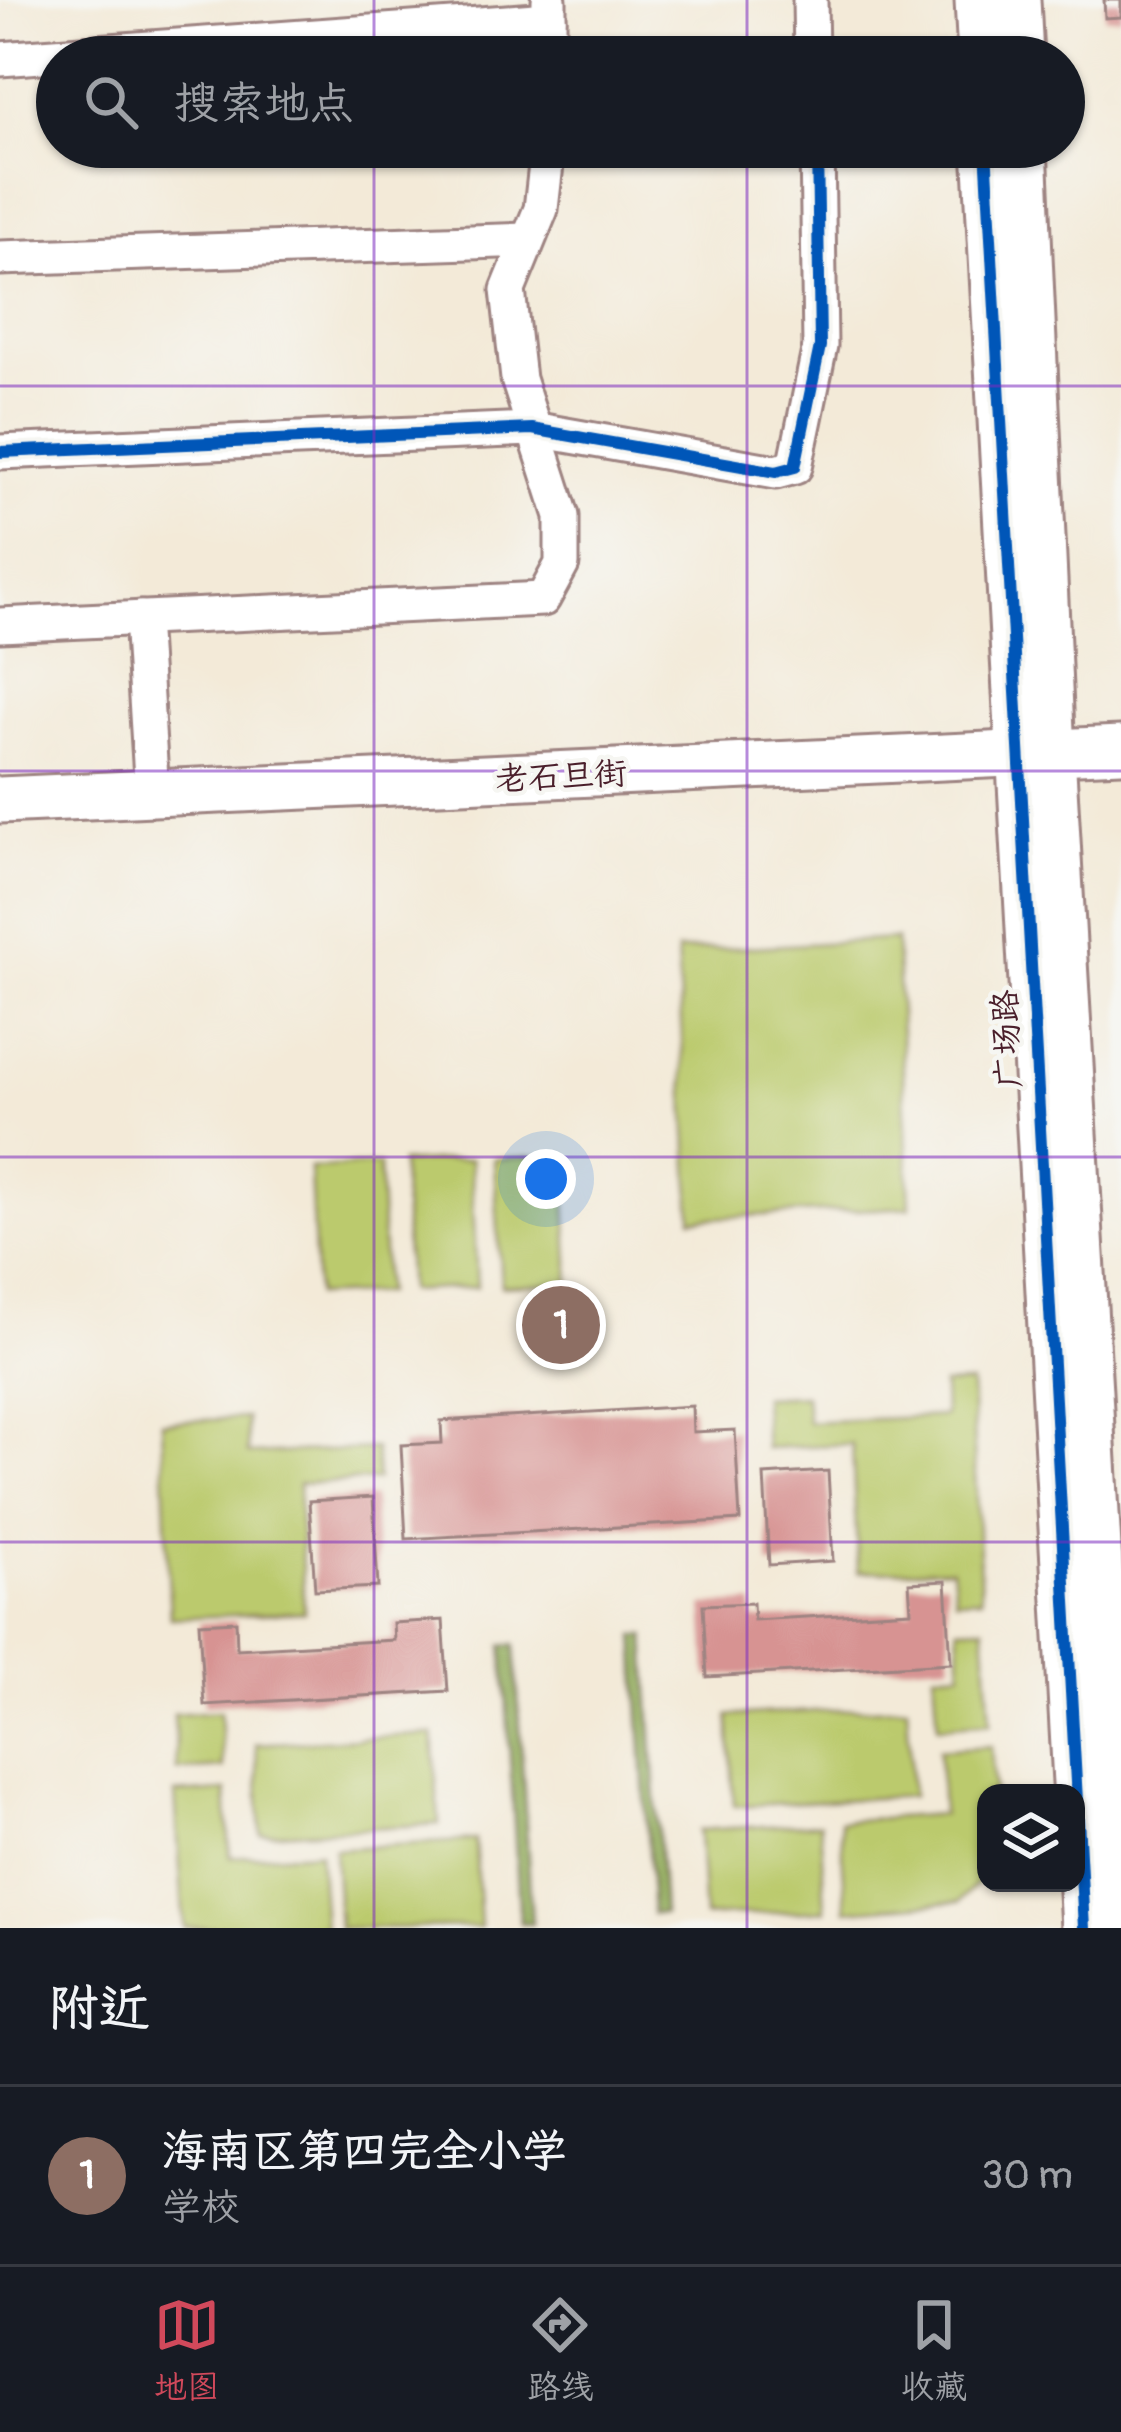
<!DOCTYPE html>
<html lang="zh">
<meta charset="utf-8">
<style>
body{margin:0;font-family:Pangolin,"LXGW WenKai TC",sans-serif;background:#242831;color:#f1f3f6}
.controls{position:absolute;right:36px;bottom:36px;display:grid;overflow:hidden;border-radius:24px;box-shadow:0 3px 9px #0004}
.controls button{width:108px;height:108px;display:grid;place-items:center;padding:0;border:0;border-bottom:3px solid #363941;background:#171b24;color:#f1f3f6;font:60px sans-serif}
.you{position:absolute;left:546px;top:1179px;width:42px;height:42px;margin:-30px;border:9px solid #fff;border-radius:50%;background:#1a73e8;box-shadow:0 0 0 18px #1a73e833}
.badge{display:grid;place-items:center;width:78px;height:78px;border-radius:50%;background:#d1495b;color:#fff;font-size:39px;font-weight:700}
.pin{position:absolute;translate:-50% -50%;border:6px solid #fff;box-shadow:0 3px 12px #0006}
.list{margin:0;padding:0;list-style:none}
h2{display:flex;justify-content:space-between;align-items:center;height:156px;margin:0;padding:0 48px;font-size:51px}
h2 small{font-size:39px;font-weight:400;color:#9ea1a6}
.list li{display:grid;grid-template-columns:78px 1fr auto;gap:36px;align-items:center;box-sizing:border-box;height:180px;padding:0 48px;border-top:3px solid #363941}
.list b{display:block;font-size:45px;white-space:nowrap}
.list p{margin:0;font-size:39px;white-space:nowrap;color:#9ea1a6}
.list em{font-size:39px;font-style:normal;color:#9ea1a6}
.icon{flex:none;width:66px;height:66px;fill:none;stroke:currentColor;stroke-width:2;stroke-linecap:round;stroke-linejoin:round}
.map{position:relative;flex:none;width:1121px;height:1928px;overflow:hidden}
.search{position:absolute;background:#171b24;box-shadow:0 3px 9px #0004;left:36px;right:36px;top:36px;height:132px;display:flex;align-items:center;gap:30px;box-sizing:border-box;padding:0 42px;border-radius:66px;color:#9ea1a6;font-size:45px}
.sheet{height:336px;background:#171b24}
nav{display:flex;justify-content:space-around;align-items:center;box-sizing:border-box;height:168px;border-top:3px solid #363941;background:#171b24;font-size:33px;color:#9ea1a6}
nav a{display:grid;justify-items:center;gap:6px}
nav .on{color:#d1495b}
.map>svg:first-child{display:block}
</style>
<div class="map">
<svg width="1121" height="1928" viewBox="0 0 1121 1928">
<rect width="100%" height="100%" fill="#f6f6f2"/>
<filter id="ink" filterUnits="userSpaceOnUse"><feTurbulence type="fractalNoise" baseFrequency=".00833" numOctaves="2"/><feDisplacementMap in="SourceGraphic" scale="24" xChannelSelector="R" yChannelSelector="G"/><feConvolveMatrix kernelMatrix="1 2 1 2 8 2 1 2 1" color-interpolation-filters="sRGB"/></filter>
<filter id="wash" filterUnits="userSpaceOnUse"><feTurbulence type="fractalNoise" baseFrequency=".004" numOctaves="4" result="noise"/><feDisplacementMap in="SourceGraphic" scale="48" xChannelSelector="R" yChannelSelector="G"/><feGaussianBlur stdDeviation="2.7" result="paint"/><feColorMatrix in="noise" values="0 0 0 0 0 0 0 0 0 0 0 0 0 0 0 0 0 1.4 0 .05"/><feComposite in="paint" operator="in"/></filter>
<g filter="url(#wash)">
<rect width="100%" height="100%" fill="#f3ead8"/>
<g fill="#bbca6d" stroke="#82744c" stroke-width="3">
<polygon points="896,939 910,1207 692,1219 677,951"/>
<polygon points="564,1155 570,1283 501,1286 494,1159"/>
<polygon points="471,1159 477,1287 408,1291 401,1163"/>
<polygon points="379,1165 385,1293 316,1296 310,1168"/>
<polygon points="971,1384 981,1598 955,1599 952,1568 858,1572 852,1444 765,1448 762,1397 805,1395 807,1422 944,1416 943,1385"/>
<polygon points="246,1418 248,1454 375,1449 377,1480 298,1484 304,1612 170,1618 162,1422"/>
<polygon points="984,1626 991,1722 938,1726 934,1673 961,1671 958,1627"/>
<polygon points="907,1706 912,1796 734,1806 729,1716"/>
<polygon points="220,1711 223,1768 177,1771 174,1714"/>
<polygon points="433,1734 439,1824 261,1834 256,1744"/>
<polygon points="991,1746 994,1793 986,1793 986,1874 959,1902 846,1910 840,1821 942,1814 939,1750"/>
<polygon points="226,1791 230,1857 319,1852 324,1928 184,1928 175,1794"/>
<polygon points="820,1823 825,1910 704,1917 699,1830"/>
<polygon points="475,1840 480,1927 339,1928 334,1849"/>
</g>
<g fill="#94ae60" stroke="#6f6646" stroke-width="3">
<polygon points="635,1636 646,1636 663,1914 652,1914"/>
<polygon points="515,1644 532,1923 520,1923 503,1645"/>
</g>
<g id="blocks">
<g fill="#d79392">
<polygon points="1104,0 1121,0 1121,17 1105,18"/>
<polygon points="692,1406 693,1432 735,1430 740,1520 406,1539 401,1445 442,1443 441,1421"/>
<polygon points="828,1471 833,1561 769,1565 764,1475"/>
<polygon points="373,1497 378,1587 315,1590 309,1501"/>
<polygon points="946,1581 951,1663 707,1677 703,1605 753,1603 754,1620 911,1611 909,1583"/>
<polygon points="443,1620 448,1691 204,1705 199,1623 236,1621 237,1649 394,1640 393,1623"/>
</g>
</g>
</g>
<g filter="url(#ink)">
<use href="#blocks" fill-opacity="0" stroke="#9e8482" stroke-width="3"/>
<g fill="none" stroke-linecap="round" stroke-linejoin="round">
<g stroke="#9e8482" stroke-width="39">
<g id="street">
<polyline points="810,0 811,57"/>
<polyline points="549,57 549,0"/>
<polyline points="0,59 549,19"/>
<polyline points="0,258 527,240"/>
<polyline points="0,452 532,429 776,472 795,467 820,346 817,147"/>
<polyline points="141,618 152,794"/>
<polyline points="0,625 543,599 562,564 562,516 518,379 508,290 541,209 548,147"/>
</g>
</g>
<g stroke="#9e8482" stroke-width="51">
<g id="secondary">
<polyline points="978,0 981,57"/>
<polyline points="1017,0 1020,57"/>
<polyline points="986,147 1084,1928"/>
<polyline points="1024,147 1052,753 1120,1928"/>
<polyline points="0,800 1121,749"/>
</g>
</g>
<use href="#street" stroke="#fff" stroke-width="33"/>
<use href="#secondary" stroke="#fff" stroke-width="45"/>
<g stroke="#f6f6f2" stroke-width="20">
<g id="cycleway">
<polyline points="986,147 1084,1928"/>
<polyline points="0,452 532,429 776,472 795,467 820,346 817,147"/>
</g>
</g>
<use href="#cycleway" stroke="#0057b8" stroke-width="12"/>
</g>
</g>
<path fill="none" stroke="#7b2cbf" stroke-width="3" stroke-opacity="0.55" d="M 374,0 L 374,57M 747,0 L 747,57M 374,147 L 374,1928M 747,147 L 747,1928M 0,386 L 1121,386M 0,771 L 1121,771M 0,1157 L 1121,1157M 0,1542 L 1121,1542"/>
<g text-anchor="middle" stroke-width="9" stroke-linejoin="round" paint-order="stroke">
<g font-size="33" fill="#4a1f2b" stroke="#f6f6f2">
<text transform="translate(561 775) rotate(-3)" y="12">老石旦街</text>
<text transform="translate(1006 1039) rotate(-93)" y="12">广场路</text>
</g>
</g>
</svg>
<div class="controls">
<button><svg class="icon" aria-label="layers" viewBox="0 0 24 24"><path d="M12 4l9 5-9 5-9-5zM3 14l9 5 9-5"/></svg></button>
</div>
<div class="you"></div>
<div class="pin badge" style="left:561px;top:1325px;background:#8d6e63">1</div>
<div class="search"><svg class="icon" aria-label="search" viewBox="0 0 24 24"><circle cx="10" cy="10" r="6"/><path d="M15 15l6 6"/></svg>搜索地点</div>
</div>
<section class="sheet">
<h2>附近<small></small></h2>
<ul class="list">
<li><span class="badge" style="background:#8d6e63">1</span><div><b>海南区第四完全小学</b><p>学校</p></div><em>30 m</em></li>
</ul>
</section>
<nav>
<a class="on"><svg class="icon" aria-label="map" viewBox="0 0 24 24"><path d="M3 6l6-2 6 2 6-2v14l-6 2-6-2-6 2zM9 4v14M15 6v14"/></svg>地图</a>
<a><svg class="icon" aria-label="directions" viewBox="0 0 24 24"><path d="M12 3l9 9-9 9-9-9zM9 14v-3h6M13 9l2 2-2 2"/></svg>路线</a>
<a><svg class="icon" aria-label="saved" viewBox="0 0 24 24"><path d="M7 4h10v16l-5-4-5 4z"/></svg>收藏</a>
</nav>
